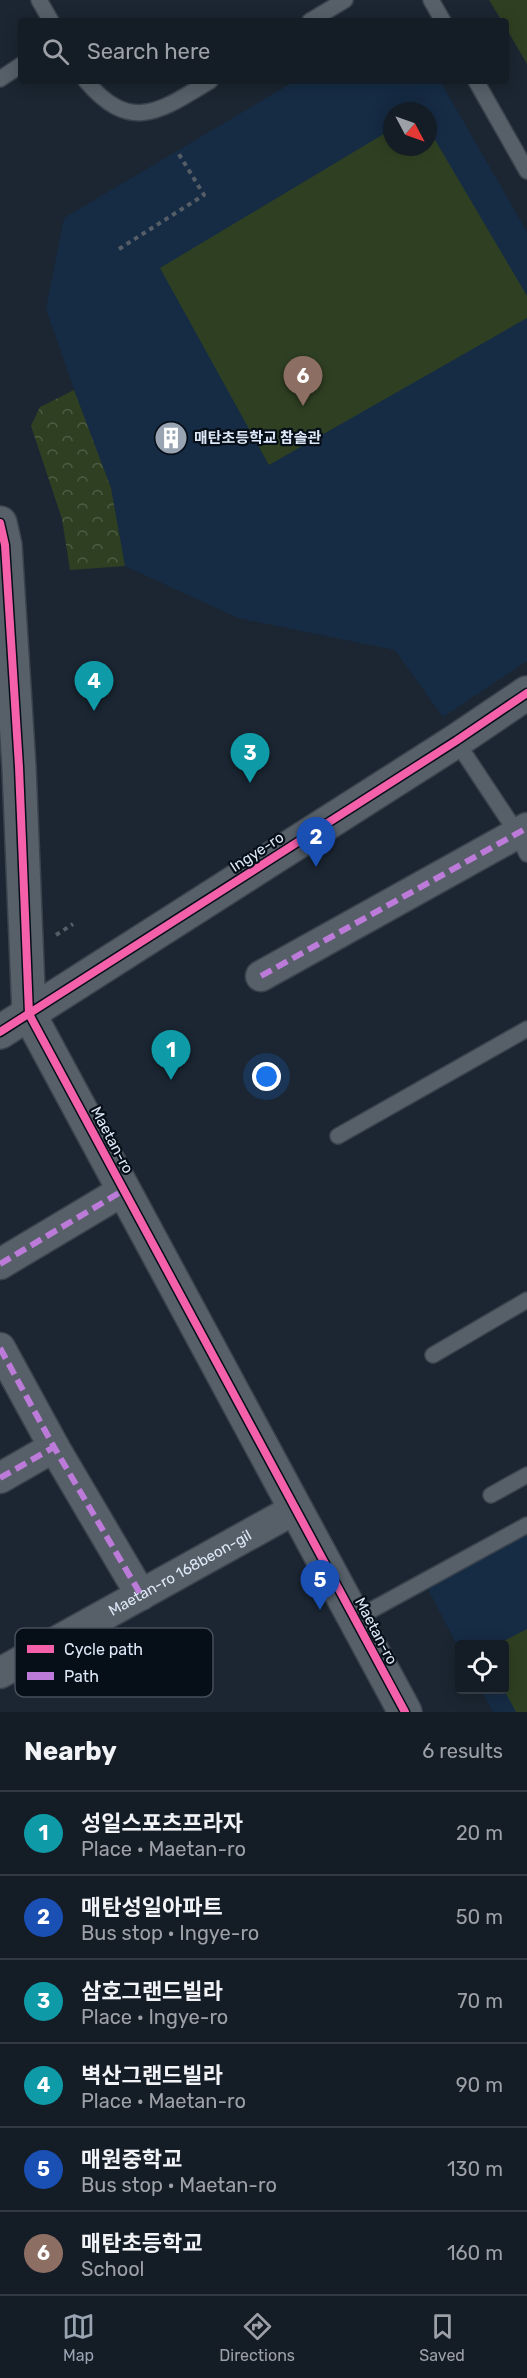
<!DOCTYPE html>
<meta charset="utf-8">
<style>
body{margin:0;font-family:Rubik,"Noto Sans KR",sans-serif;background:#1d252e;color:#f1f3f6}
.controls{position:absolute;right:18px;bottom:18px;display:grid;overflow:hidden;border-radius:6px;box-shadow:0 3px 15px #0003}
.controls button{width:54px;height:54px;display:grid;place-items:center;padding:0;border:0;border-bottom:2px solid #333a43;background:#141c26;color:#f1f3f6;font:30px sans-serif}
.compass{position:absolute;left:383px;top:102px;width:54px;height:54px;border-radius:50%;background:#141c26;box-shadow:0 3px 15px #0003;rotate:131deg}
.you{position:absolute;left:267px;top:1077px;width:21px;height:21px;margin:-15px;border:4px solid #fff;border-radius:50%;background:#1a73e8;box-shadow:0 0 0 9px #1a73e833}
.badge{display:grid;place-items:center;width:39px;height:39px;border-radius:50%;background:#98a4b2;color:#fff;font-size:20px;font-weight:700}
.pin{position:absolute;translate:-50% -50px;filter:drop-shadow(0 2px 3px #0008)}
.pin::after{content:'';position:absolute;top:32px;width:21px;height:18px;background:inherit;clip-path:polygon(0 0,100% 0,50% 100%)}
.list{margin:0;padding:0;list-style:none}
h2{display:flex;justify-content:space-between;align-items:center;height:78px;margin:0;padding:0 24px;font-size:26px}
h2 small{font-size:20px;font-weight:400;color:#9da1a7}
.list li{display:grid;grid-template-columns:39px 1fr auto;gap:18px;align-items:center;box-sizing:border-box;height:84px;padding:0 24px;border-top:2px solid #333a43}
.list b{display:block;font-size:22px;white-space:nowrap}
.list p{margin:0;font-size:20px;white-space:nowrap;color:#9da1a7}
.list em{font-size:20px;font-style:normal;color:#9da1a7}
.icon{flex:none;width:33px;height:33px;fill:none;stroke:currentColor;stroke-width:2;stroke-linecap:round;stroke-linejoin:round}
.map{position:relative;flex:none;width:527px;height:1712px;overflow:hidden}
.search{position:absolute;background:#141c26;box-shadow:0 3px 15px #0003;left:18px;right:18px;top:18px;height:66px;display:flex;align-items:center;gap:15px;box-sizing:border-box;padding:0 21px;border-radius:6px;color:#9da1a7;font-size:22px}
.sheet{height:582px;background:#141c26}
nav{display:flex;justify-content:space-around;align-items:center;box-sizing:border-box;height:84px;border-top:2px solid #333a43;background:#141c26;font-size:16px;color:#9da1a7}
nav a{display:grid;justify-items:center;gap:3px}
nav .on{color:#98a4b2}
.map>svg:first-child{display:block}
</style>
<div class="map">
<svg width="527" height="1712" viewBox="0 0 527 1712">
<defs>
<pattern id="park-crowns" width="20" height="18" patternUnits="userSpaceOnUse" patternTransform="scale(1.5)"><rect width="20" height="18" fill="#2f4022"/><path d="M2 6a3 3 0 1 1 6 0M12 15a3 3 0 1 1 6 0" fill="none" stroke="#4d5c43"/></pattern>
</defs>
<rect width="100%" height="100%" fill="#1b2632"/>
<g fill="#162c45" fill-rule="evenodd">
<path d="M 295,81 L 440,81 L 527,232 L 527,661 L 443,717 L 395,650 L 238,618 L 125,566 L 111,488 L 86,423 L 46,309 L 64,218 ZM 392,111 L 428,111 L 428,147 L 392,147 Z"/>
<polygon points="527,1534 527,1712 493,1712 481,1690 504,1690 504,1644 460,1644 459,1649 428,1589"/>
</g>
<polygon fill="url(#park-crowns)" points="74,390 111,488 125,566 70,570 62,519 31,426 40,407"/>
<g fill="#2f4022">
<polygon points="489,0 527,0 527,64 506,28 506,21 502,21"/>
<polygon points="428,128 527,296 527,318 269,465 160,268 392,129 392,147 428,147"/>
<polygon points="527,1629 527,1712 516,1712 504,1690 504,1644 498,1644"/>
</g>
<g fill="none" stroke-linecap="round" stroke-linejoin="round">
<g stroke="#3a434d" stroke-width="18">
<g id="lane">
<polyline points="39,0 51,21"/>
<polyline points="431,0 443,21"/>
<polyline points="310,21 345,0"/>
<polyline points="0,79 21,65"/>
<path d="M 86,81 C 131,134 160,111 210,81"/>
<polyline points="476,81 527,171"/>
<polyline points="456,741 517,833 527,854"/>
<polyline points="338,1136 527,1029"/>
<polyline points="433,1355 527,1300"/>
<polyline points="491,1495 527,1475"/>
<polyline points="355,1619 527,1525"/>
</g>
</g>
<g stroke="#3a434d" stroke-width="33">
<g id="street">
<polyline points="261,976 527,828"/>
<polyline points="0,1264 124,1190"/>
<polyline points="0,1348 54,1447 141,1595"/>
<polyline points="0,1478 54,1447"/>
<path id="s1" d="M 0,1673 L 295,1509"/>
</g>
</g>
<g stroke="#3a434d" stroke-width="36">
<g id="secondary">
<polyline points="0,523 5,545 19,767 29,1014 405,1712"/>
<polyline points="0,1032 456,741 527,693"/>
</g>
</g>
<g stroke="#555d66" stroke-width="4" stroke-dasharray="4.5 4.5" stroke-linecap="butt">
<polyline points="119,249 204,195 177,151"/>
<polyline points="56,935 73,924"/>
</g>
<use href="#lane" stroke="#576069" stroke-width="15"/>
<use href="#street" stroke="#576069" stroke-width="30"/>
<use href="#secondary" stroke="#576069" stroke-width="33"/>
<g stroke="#bd7bd9" stroke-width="6" stroke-dasharray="12 6" stroke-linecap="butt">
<polyline points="261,976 527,828"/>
<polyline points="0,1264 124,1190"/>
<polyline points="0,1348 54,1447 141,1595"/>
<polyline points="0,1478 54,1447"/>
</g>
<g stroke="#060e18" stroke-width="11">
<g id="cycleway">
<polyline points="0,523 5,545 19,767 29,1014 405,1712"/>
<polyline points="0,1032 456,741 527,693"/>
</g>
</g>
<use href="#cycleway" stroke="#f560ab" stroke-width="8"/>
</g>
<defs>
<g id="building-disc" transform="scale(1.725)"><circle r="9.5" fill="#98a4b2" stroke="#060e18"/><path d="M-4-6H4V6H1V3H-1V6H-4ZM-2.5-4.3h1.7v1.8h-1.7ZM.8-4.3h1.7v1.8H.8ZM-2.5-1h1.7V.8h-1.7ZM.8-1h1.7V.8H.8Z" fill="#fff"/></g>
</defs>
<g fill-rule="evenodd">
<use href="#building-disc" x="171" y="438"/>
</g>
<g text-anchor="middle" stroke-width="4.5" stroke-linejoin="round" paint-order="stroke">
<g font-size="15" font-weight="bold" fill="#dce8f7" stroke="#060e18" text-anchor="start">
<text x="194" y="443">매탄초등학교 참솔관</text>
</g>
<g font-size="15" fill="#dce8f7" stroke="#060e18">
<text transform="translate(257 852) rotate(-33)" y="5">Ingye-ro</text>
<text transform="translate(112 1140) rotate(62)" y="5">Maetan-ro</text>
<text dy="5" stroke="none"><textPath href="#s1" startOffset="206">Maetan-ro 168beon-gil</textPath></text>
<text transform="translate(376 1631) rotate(62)" y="5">Maetan-ro</text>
</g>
</g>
<rect x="15" y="1628" width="198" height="69" rx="9" fill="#060e18" stroke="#464f5b" stroke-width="1.5"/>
<rect x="27" y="1645" width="27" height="8" fill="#f560ab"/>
<rect x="27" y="1672" width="27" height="8" fill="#bd7bd9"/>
<g font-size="16" fill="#dce8f7">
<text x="64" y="1655">Cycle path</text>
<text x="64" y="1682">Path</text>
</g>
</svg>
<div class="controls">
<button><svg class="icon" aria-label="locate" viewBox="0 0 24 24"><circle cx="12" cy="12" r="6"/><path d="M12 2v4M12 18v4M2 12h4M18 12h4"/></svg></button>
</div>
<svg class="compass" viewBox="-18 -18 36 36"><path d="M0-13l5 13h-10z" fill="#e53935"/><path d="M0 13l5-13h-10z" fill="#9da1a7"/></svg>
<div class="you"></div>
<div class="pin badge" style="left:171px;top:1080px;background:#0f9aa8">1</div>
<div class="pin badge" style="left:316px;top:867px;background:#1a4fb4">2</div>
<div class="pin badge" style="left:250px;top:783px;background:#0f9aa8">3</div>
<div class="pin badge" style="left:94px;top:711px;background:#0f9aa8">4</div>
<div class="pin badge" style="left:320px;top:1610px;background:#1a4fb4">5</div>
<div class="pin badge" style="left:303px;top:406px;background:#8d6e63">6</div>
<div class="search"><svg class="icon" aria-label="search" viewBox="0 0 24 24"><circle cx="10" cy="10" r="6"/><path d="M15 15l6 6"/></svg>Search here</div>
</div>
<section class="sheet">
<h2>Nearby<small>6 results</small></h2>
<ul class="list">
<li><span class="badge" style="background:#0f9aa8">1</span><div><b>성일스포츠프라자</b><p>Place · Maetan-ro</p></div><em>20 m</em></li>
<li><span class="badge" style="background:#1a4fb4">2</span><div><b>매탄성일아파트</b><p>Bus stop · Ingye-ro</p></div><em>50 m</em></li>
<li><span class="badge" style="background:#0f9aa8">3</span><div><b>삼호그랜드빌라</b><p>Place · Ingye-ro</p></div><em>70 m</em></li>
<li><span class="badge" style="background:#0f9aa8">4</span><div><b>벽산그랜드빌라</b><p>Place · Maetan-ro</p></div><em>90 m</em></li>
<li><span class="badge" style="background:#1a4fb4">5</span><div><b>매원중학교</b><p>Bus stop · Maetan-ro</p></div><em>130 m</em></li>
<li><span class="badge" style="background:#8d6e63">6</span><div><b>매탄초등학교</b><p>School</p></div><em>160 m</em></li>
</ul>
</section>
<nav>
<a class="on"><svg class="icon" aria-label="map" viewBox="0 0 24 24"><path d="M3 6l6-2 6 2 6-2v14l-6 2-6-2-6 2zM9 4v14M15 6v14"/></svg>Map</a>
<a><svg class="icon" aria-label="directions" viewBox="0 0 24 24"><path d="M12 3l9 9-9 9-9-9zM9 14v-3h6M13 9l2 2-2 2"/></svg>Directions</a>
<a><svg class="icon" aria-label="saved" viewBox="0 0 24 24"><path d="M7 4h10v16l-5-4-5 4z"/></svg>Saved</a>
</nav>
